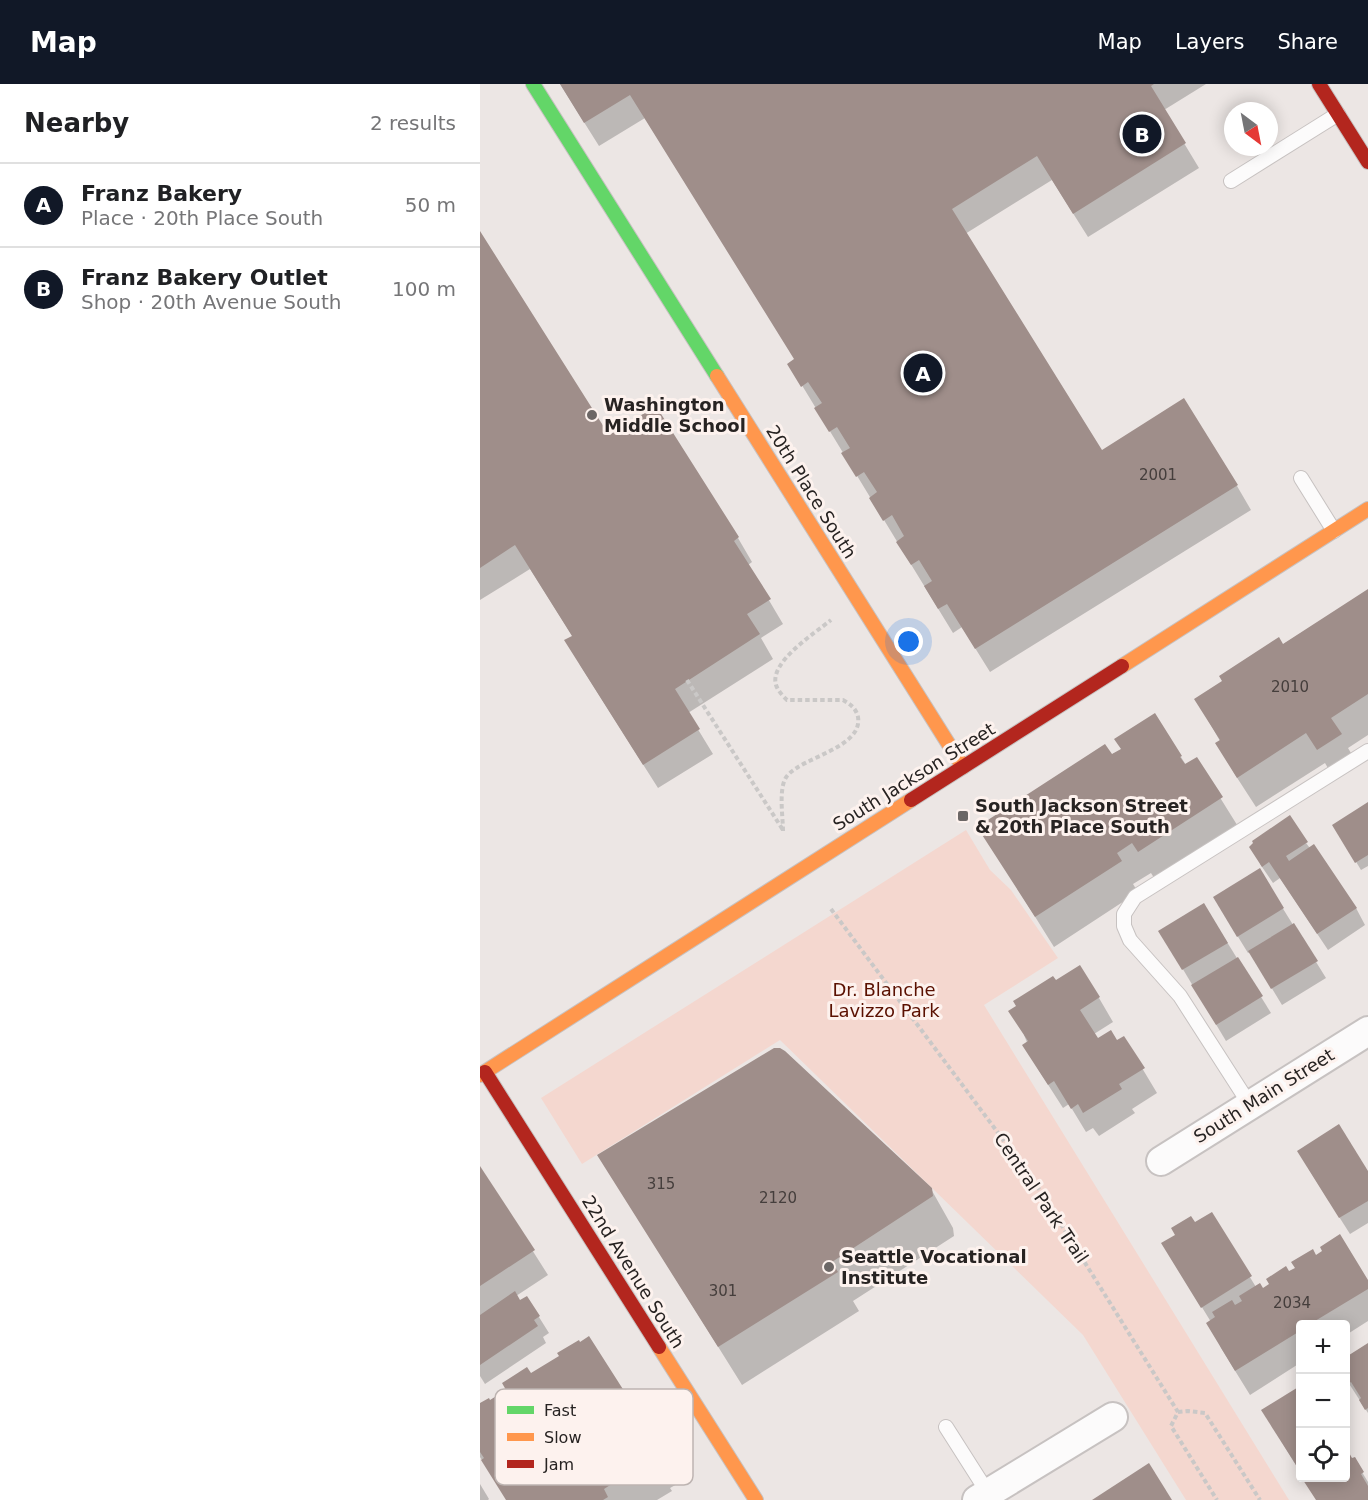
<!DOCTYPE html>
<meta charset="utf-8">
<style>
body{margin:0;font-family:"DejaVu Sans",sans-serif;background:#f6f6f6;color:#202124}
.controls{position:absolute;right:18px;bottom:18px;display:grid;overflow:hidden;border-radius:6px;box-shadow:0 3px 15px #0003}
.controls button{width:54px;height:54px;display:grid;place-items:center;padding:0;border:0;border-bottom:2px solid #e0e0e0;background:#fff;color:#202124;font:30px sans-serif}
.compass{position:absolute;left:744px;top:18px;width:54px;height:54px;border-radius:50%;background:#fff;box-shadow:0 3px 15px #0003;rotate:148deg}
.you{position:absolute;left:429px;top:558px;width:21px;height:21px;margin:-15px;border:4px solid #fff;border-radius:50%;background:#1a73e8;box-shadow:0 0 0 9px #1a73e833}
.badge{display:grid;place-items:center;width:39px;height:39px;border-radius:50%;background:#111827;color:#fff;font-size:20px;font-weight:700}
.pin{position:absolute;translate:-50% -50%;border:3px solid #fff;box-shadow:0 2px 6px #0006}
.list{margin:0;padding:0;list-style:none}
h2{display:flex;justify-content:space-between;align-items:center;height:78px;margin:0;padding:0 24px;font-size:26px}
h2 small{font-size:20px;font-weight:400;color:#757577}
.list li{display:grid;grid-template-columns:39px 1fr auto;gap:18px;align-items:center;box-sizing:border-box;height:84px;padding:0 24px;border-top:2px solid #e0e0e0}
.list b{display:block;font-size:22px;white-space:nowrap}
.list p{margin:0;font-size:20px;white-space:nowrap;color:#757577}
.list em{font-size:20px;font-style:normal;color:#757577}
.icon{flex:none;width:33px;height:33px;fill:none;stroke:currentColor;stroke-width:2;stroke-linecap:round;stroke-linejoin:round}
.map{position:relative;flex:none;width:888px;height:1416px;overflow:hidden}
header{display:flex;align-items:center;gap:36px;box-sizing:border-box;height:84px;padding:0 30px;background:#111827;color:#fff}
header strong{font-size:28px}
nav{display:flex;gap:33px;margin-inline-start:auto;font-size:21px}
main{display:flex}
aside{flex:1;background:#fff}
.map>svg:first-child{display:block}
</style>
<header>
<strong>Map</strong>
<nav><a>Map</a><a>Layers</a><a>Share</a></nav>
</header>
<main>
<aside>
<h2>Nearby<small>2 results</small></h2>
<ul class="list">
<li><span class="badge">A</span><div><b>Franz Bakery</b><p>Place · 20th Place South</p></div><em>50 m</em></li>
<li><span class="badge">B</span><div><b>Franz Bakery Outlet</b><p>Shop · 20th Avenue South</p></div><em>100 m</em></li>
</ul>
</aside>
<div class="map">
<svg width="888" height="1416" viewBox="0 0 888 1416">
<rect width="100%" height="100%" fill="#ece6e4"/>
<polygon fill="#f4d7cf" points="486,746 510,786 531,806 578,874 504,921 809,1416 706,1416 603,1251 300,956 102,1080 61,1014"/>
<g fill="#0003">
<polygon points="80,0 726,0 684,26 719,84 608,153 572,96 485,150 621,368 757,402 771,426 510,588 482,543 473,549 432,482 309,280 316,276 165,34 119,62"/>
<polygon points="0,150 129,353 176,324 258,454 272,478 268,481 303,540 281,554 293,575 208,629 233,670 178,704 100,581 93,553 50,485 0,516"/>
<polygon points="888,507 888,651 868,664 878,681 855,696 845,679 776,723 754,689 740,657 716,615"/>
<polygon points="675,632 706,681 716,675 759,744 676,797 671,789 653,800 658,808 574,863 499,743 642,665"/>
<polygon points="888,720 888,782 881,786 854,741"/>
<polygon points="826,759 876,824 885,841 848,866 800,794 793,799 780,780"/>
<polygon points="779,786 846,894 802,921 770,868 768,869 744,830"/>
<polygon points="724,821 791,929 746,957 680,847"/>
<polygon points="575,898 619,914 633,938 614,950 618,957 637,958 644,954 677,1009 652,1025 655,1029 619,1052 613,1044 606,1048 589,1020 583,1024 558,985 544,951"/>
<polygon points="119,1072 451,1105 473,1144 474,1152 373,1217 379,1227 262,1301"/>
<polygon points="0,1084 68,1191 36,1212 39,1218 47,1214 69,1249 63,1253 66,1259 5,1300 0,1292"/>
<polygon points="828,1084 888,1090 888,1139 870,1150"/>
<polygon points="731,1130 776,1203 782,1206 836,1173 888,1199 888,1237 866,1251 866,1240 820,1240 820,1279 770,1311 741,1264 731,1238 693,1176 714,1140"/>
<polygon points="888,1260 888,1329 866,1295 866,1275"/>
<polygon points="51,1291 181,1369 199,1399 190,1404 192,1407 177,1416 27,1416 0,1373 0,1321 10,1318"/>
<polygon points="820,1303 820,1388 783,1327"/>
<polygon points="866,1368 872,1376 874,1375 888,1398 888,1416 837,1416 824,1394 866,1394"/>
<polygon points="0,1400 9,1415 8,1416 0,1416"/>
</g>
<g fill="#9f8e8a">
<polygon points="80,0 674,0 671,2 706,59 593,130 557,72 472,125 622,366 704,314 758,401 495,565 467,520 458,525 444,502 452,497 439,476 431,481 416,458 424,452 412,431 403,437 389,414 397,408 384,388 376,393 361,369 370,364 357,343 349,348 334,324 342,319 328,298 321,303 307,280 314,275 150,11 104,39"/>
<polygon points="0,147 129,351 176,322 259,453 254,457 291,515 267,530 280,550 195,605 220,645 163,681 84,556 92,552 35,461 0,484"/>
<polygon points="888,505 888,610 851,634 862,650 837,666 826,649 757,694 735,659 740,656 714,615 742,597 739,592 799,553 803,560"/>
<polygon points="675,629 702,672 700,673 705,680 717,673 743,713 658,768 652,759 637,769 642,777 555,833 497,743 625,660 632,670 641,665 634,655"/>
<polygon points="888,718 888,771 875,779 852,741"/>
<polygon points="810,731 828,758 806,772 809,777 834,760 877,824 837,850 789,778 782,783 769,763 773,759 772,757"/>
<polygon points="780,784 804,824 757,853 733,813"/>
<polygon points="724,819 748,859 702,886 678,847"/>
<polygon points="814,839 838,877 791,905 768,867"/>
<polygon points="758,873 783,912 736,941 711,901"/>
<polygon points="600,881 620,913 600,926 618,954 631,946 637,956 644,952 665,984 639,1000 642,1005 603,1029 598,1020 591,1025 574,997 568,1001 542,961 548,957 528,927 536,922 533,917 573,892 576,896"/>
<polygon points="294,964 300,964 305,967 452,1104 453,1112 352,1178 358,1188 238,1263 117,1071"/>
<polygon points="859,1040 888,1087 888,1117 859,1134 817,1067"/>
<polygon points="0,1082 55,1166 0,1202"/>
<polygon points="732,1128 772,1192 721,1224 681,1159 695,1151 691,1144 711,1132 715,1138"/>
<polygon points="860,1150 888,1196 888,1205 830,1240 820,1240 820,1247 755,1287 726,1239 735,1233 732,1228 752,1216 755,1221 762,1217 759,1212 780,1199 783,1204 789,1200 786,1195 806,1182 809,1187 815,1184 811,1178 833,1165 836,1171 842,1167 840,1163"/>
<polygon points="35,1207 40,1216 47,1212 60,1232 54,1236 58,1242 0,1281 0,1231"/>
<polygon points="109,1252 183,1368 174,1374 175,1376 154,1390 152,1387 124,1405 128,1413 123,1416 26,1416 1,1376 4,1374 0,1368 0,1319 9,1314 10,1316 26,1306 22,1299 47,1283 51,1289 79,1272 77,1269 99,1256 100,1258"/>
<polygon points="888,1259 888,1324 885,1326 879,1316 881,1314 871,1298 868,1300 866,1297 866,1273"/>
<polygon points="820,1302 820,1378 816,1381 781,1326"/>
<polygon points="868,1367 872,1374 875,1373 884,1388 881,1390 888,1402 888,1416 836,1416 823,1396 827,1394 866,1394 866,1369"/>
<polygon points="669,1379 692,1416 612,1416"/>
</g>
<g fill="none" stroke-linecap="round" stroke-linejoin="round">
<g stroke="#c7c2c1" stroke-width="16">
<g id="lane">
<polyline points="751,97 858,30"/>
<polyline points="821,394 854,447"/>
<polyline points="770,1021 700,912 650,856 644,842 644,830 655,813 888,667"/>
<polyline points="466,1343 508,1409"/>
</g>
</g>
<g stroke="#c7c2c1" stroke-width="32">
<g id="street">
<polyline points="681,1077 888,947"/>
<polyline points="497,1416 633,1333"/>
</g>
</g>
<g stroke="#c7c2c1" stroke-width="16">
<polyline id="fast" points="53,0 237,292"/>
</g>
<g stroke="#c7c2c1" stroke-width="16">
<g id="slow">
<polyline points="237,292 483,683"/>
<polyline points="642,582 888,425"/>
<polyline points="0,991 431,716"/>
<polyline points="179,1263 276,1416"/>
</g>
</g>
<g stroke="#c7c2c1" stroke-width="16">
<g id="jam">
<polyline points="839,0 888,78"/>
<polyline points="431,716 642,582"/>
<polyline points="5,988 179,1263"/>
</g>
</g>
<g stroke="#cac8c7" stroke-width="4" stroke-dasharray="4.5 3" stroke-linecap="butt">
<polyline points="207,596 303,746"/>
<path d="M 303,747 C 303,733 298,703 307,692 C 322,673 383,664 378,633 C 376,624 370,620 363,616 L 307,616 C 303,612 298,607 296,601 C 289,578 335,549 351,536"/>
<polyline points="351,825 554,1097 698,1328 691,1342 737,1416"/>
<polyline points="698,1328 708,1327 725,1329 780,1416"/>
</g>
<use href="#lane" stroke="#fcfbfb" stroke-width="14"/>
<use href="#street" stroke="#fcfbfb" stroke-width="28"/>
<use href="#fast" stroke="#63d668" stroke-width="14"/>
<use href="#slow" stroke="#ff974d" stroke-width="14"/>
<use href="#jam" stroke="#b3261e" stroke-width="14"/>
</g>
<g fill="#6c6766" stroke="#fdf2ee" stroke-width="2">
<circle cx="112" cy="331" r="6"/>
<rect x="477" y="726" width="12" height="12" rx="3"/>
<circle cx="349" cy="1183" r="6"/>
</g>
<g text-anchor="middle" stroke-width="6" stroke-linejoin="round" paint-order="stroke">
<g font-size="15" fill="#453e3c">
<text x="678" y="396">2001</text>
<text x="810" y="608">2010</text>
<text x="181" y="1105">315</text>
<text x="298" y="1119">2120</text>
<text x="243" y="1212">301</text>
<text x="812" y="1224">2034</text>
</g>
<g font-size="18" font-weight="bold" fill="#272322" stroke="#fdf2ee" text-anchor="start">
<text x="124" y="327">Washington<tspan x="124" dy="21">Middle School</tspan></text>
<text x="495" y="728">South Jackson Street<tspan x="495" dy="21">&amp; 20th Place South</tspan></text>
<text x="361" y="1179">Seattle Vocational<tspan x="361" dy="21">Institute</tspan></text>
</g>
<g font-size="18" fill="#272322" stroke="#fdf2ee">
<text transform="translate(331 408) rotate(58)" y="6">20th Place South</text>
<text transform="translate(434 693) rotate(-32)" y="6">South Jackson Street</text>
<text transform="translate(784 1012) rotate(-32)" y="6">South Main Street</text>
<text transform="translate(561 1114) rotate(56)" y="6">Central Park Trail</text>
<text transform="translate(153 1188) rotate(58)" y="6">22nd Avenue South</text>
</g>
<g font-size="18" fill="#5a1000" stroke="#fdf2ee">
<text x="404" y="912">Dr. Blanche<tspan x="404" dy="21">Lavizzo Park</tspan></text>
</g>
</g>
<rect x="15" y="1305" width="198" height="96" rx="9" fill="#fdf2ee" stroke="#bdb4b1" stroke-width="1.5"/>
<rect x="27" y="1322" width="27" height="8" fill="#63d668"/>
<rect x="27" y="1349" width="27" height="8" fill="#ff974d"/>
<rect x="27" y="1376" width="27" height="8" fill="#b3261e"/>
<g font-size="16" fill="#272322">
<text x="64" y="1332">Fast</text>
<text x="64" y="1359">Slow</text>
<text x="64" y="1386">Jam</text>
</g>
</svg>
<div class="controls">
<button>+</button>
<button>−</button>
<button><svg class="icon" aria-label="locate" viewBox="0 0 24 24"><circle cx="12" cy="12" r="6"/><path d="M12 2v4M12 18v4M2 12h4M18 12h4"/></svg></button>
</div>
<svg class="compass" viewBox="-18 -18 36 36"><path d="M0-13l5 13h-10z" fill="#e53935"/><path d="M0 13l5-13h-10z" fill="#757577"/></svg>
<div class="you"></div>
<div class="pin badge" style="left:443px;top:289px">A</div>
<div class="pin badge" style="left:662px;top:50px">B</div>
</div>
</main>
